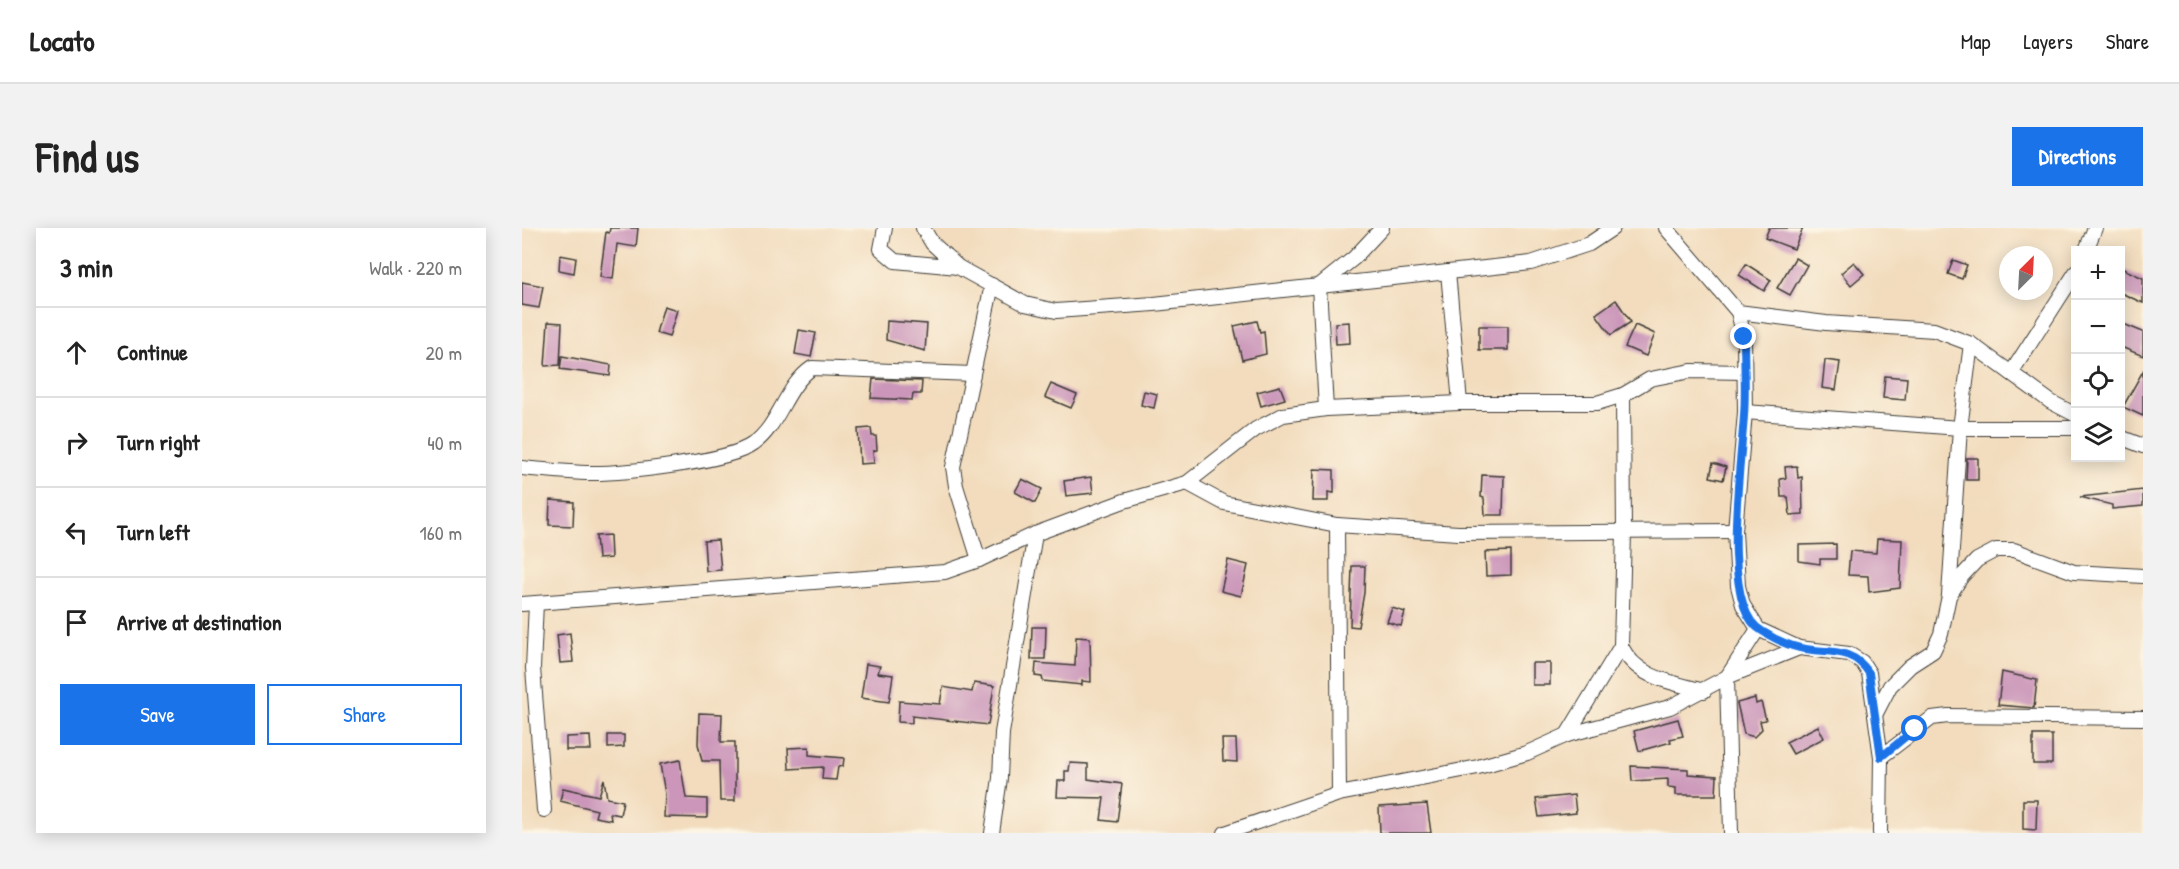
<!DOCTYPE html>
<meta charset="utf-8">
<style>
body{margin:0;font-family:"Patrick Hand",sans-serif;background:#f2f2f2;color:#222}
.controls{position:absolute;right:18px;top:18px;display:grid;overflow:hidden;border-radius:0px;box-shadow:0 3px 15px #0003}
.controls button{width:54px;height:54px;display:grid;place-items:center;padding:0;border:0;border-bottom:2px solid #e0e0e0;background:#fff;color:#222;font:30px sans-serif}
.compass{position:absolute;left:1477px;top:18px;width:54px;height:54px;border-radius:50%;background:#fff;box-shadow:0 3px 15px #0003;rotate:24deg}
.stop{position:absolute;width:18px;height:18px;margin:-14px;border:4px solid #1a73e8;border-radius:50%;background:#fff}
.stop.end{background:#1a73e8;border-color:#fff;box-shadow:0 2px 6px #0008}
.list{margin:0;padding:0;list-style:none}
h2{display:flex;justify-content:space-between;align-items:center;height:78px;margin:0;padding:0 24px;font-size:26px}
h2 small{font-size:20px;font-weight:400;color:#767676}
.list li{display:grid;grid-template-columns:39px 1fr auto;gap:18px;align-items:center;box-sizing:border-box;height:90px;padding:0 24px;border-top:2px solid #e0e0e0}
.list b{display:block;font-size:22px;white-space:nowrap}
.list em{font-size:20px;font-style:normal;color:#767676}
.actions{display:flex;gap:12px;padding:18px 24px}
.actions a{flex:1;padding:14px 0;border:2px solid #1a73e8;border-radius:0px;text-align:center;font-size:21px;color:#1a73e8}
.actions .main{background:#1a73e8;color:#fff}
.icon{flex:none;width:33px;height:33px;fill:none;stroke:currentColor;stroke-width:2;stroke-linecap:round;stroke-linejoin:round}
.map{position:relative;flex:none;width:1621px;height:605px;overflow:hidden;border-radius:0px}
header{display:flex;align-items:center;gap:36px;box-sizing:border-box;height:84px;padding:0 30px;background:#fff;border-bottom:2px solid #e0e0e0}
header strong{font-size:28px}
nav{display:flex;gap:33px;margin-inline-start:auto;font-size:21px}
.intro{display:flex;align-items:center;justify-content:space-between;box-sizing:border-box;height:144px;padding:0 36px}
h1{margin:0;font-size:42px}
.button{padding:15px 27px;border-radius:0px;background:#1a73e8;color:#fff;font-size:21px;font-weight:700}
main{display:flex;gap:36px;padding:0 36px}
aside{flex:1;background:#fff;border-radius:0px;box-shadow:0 3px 15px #0003}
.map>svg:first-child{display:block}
</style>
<header>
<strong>Locato</strong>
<nav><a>Map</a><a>Layers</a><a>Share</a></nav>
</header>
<div class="intro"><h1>Find us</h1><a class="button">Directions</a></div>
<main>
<aside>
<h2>3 min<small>Walk · 220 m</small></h2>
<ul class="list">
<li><svg class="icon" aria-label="ahead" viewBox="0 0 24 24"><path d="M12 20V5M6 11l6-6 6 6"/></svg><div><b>Continue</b></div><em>20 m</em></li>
<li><svg class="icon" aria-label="right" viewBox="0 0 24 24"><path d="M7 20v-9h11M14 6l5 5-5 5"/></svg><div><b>Turn right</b></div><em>40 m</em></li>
<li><svg class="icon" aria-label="left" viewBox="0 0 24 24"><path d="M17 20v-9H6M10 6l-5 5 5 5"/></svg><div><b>Turn left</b></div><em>160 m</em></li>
<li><svg class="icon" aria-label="arrive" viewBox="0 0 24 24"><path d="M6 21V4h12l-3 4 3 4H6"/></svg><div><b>Arrive at destination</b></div></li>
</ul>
<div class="actions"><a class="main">Save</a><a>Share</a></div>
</aside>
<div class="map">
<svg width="1621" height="605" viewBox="0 0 1621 605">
<rect width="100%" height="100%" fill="#fcf5e5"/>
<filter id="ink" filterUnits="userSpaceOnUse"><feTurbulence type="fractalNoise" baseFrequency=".0167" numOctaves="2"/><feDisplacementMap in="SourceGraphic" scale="12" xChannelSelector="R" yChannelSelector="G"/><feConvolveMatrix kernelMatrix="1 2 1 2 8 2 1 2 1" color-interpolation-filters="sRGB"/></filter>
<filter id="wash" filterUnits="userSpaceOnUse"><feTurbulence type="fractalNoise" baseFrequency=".008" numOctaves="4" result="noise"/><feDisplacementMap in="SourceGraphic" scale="24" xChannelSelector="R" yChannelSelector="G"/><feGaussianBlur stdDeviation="1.35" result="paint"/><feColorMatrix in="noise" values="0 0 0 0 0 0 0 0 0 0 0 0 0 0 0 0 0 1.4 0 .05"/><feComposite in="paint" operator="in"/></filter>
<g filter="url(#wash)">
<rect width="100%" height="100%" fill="#f2dcbd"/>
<g id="blocks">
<g fill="#cb96ba">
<polygon points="88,0 116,0 114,19 95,16 91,51 78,49 84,4 87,5"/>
<polygon points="1247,0 1281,0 1272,21 1243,10"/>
<polygon points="38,27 54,30 52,45 37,42"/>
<polygon points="1273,30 1285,37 1268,67 1255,60"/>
<polygon points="1431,32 1445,37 1440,51 1426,46"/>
<polygon points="1332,34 1342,46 1329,57 1319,45"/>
<polygon points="1224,36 1249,52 1242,63 1217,47"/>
<polygon points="1599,40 1621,50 1621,75 1599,65"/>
<polygon points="0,54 21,58 17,80 0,77"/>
<polygon points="1094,72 1109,94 1089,107 1074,86"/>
<polygon points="142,78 155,82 147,109 134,105"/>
<polygon points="365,93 405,96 403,123 364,112"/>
<polygon points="735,93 738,104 742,103 744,126 720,132 712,98"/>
<polygon points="26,94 40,95 38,137 23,138"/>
<polygon points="827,94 828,115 814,116 813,95"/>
<polygon points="1599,95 1621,104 1621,128 1599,119"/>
<polygon points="1113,97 1133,106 1124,128 1103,119"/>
<rect x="957" y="98" width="29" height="24"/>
<polygon points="277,102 294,105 289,129 273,126"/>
<polygon points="40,128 89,137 88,148 38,141"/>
<polygon points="1303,132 1318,134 1314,162 1300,160"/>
<polygon points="1621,143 1621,188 1601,179"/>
<polygon points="1363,148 1385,150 1383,172 1361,170"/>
<polygon points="351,151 400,153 399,166 391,166 390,172 349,170"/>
<polygon points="529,156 555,167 549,180 523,169"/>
<polygon points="758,158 763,171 739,178 735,164"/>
<polygon points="622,163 635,166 632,180 619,177"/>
<polygon points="349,200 350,208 354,208 355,222 351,223 352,235 338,236 336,201"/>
<polygon points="1445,230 1456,230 1456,252 1444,252"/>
<polygon points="1191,235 1204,239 1201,252 1188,249"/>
<polygon points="1275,238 1276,250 1280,249 1281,286 1268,287 1266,269 1259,269 1258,251 1264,250 1263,239"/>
<polygon points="792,241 812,242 812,265 806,264 806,273 791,273"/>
<polygon points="960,247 982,248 981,287 963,287 962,270 959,269"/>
<polygon points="569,249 571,265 544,268 542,253"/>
<polygon points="500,251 520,261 513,275 493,264"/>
<polygon points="1621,262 1621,278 1590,281 1590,277 1558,269"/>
<polygon points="28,272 52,274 51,298 27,297"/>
<polygon points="88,307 89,330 76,331 74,308"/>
<polygon points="1355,311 1380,312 1378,360 1347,364 1346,348 1326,347 1328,323 1354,325"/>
<polygon points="196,312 199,342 184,343 182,313"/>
<polygon points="1314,316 1314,331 1298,331 1298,336 1277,333 1277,317"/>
<polygon points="989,323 989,347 964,348 963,324"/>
<polygon points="706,332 726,337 719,368 699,363"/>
<polygon points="830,338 843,338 842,365 836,399 828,398"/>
<polygon points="870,380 883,384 879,398 865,394"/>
<polygon points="510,399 524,399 523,431 509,431"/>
<polygon points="48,405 51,434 38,435 35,407"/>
<polygon points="554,409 568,410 569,454 560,453 560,457 521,453 520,449 513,448 514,435 553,438"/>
<rect x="1010" y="435" width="18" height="22"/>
<polygon points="344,436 358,438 356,445 371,447 367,474 339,470"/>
<polygon points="1480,444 1515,452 1512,480 1476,477"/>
<polygon points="452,455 472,458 466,497 390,488 390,495 376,494 377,473 418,476 421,459 450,464"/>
<polygon points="1233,470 1234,476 1239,474 1244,492 1238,493 1240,501 1232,509 1222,506 1215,475"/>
<polygon points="177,485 200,486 199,514 213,514 213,573 198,573 197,533 180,533 176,516"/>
<polygon points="1156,491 1161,508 1148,511 1149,514 1117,523 1112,503"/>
<polygon points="1296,498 1302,510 1271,526 1264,514"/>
<polygon points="86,507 102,507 102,519 86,520"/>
<rect x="1511" y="507" width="19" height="29"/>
<polygon points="68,508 69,522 44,522 44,509"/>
<polygon points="700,511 714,511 715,534 701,533"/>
<polygon points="287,519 287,527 322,530 321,538 316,539 314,552 300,551 301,539 267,541 266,520"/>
<polygon points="158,532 164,570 185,571 185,590 142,589 143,566 138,536"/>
<polygon points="548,535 566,536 566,551 600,556 595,594 579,592 582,570 535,569 536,553 543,553 543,543 547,543"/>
<polygon points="1109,538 1166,541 1166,546 1195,548 1194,567 1154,567 1154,560 1146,559 1146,551 1110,553"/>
<polygon points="82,551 85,570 101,573 98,587 88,585 89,592 73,589 75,582 38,573 41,560 77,568"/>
<polygon points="1052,567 1054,585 1017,589 1014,571"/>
<polygon points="1501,572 1515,572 1514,602 1501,601"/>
<polygon points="905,576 909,605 858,605 857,579"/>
</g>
</g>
</g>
<g filter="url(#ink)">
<use href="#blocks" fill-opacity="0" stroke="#3c3934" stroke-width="1.5"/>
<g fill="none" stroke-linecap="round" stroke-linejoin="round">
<g stroke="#3c3934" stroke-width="16">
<g id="minor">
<polyline points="363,0 359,21 373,33 436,39"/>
<polyline points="401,0 410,15 436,39 503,76 534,83 632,76 1009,35 1067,16 1091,0"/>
<polyline points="1144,0 1216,84 1222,109 1223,184 1213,303 1216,358 1221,377 1236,401 1277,420 1327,426 1340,434 1347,445 1359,529 1358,605"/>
<polyline points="1564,22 1573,0"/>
<polyline points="926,44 938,175"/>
<polyline points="797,58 804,181"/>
<polyline points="797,58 832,30 860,0"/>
<polyline points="1216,84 1304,95 1412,102 1449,116 1529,174 1554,187"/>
<polyline points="1489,145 1554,44"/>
<path d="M 1101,167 L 1102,304 L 1099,418 C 1115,451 1150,454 1182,463"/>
<polyline points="1223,184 1438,200 1554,200"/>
<polyline points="1598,209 1621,218"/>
<path d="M 0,240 C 21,242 43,244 64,245 C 97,246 207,234 231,216 C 258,197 263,158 290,140 L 451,146"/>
<polyline points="665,255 702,275 815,297 936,305 1213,303"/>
<polyline points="815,297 817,566"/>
<polyline points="457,332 434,258 431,239 470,57"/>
<polyline points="1427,367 1438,200 1449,116"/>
<polyline points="14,375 11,440 22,582"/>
<polyline points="0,376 423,344 457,332 513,306 602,273 665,255 734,201 761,187 804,181 938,175 1075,175 1101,167 1128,151 1169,143 1222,144"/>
<polyline points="1353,487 1368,458 1388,438 1411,423 1419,406 1427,368 1440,348 1455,332 1474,322 1492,322 1552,344 1621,348"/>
<polyline points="1045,507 1099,418"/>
<polyline points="1359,529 1410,490 1426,488 1621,490"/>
<polyline points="470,605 478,550 480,505 513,306"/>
<polyline points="703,605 817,566 956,539 1005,525 1045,507 1148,479 1205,449 1236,401"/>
<polyline points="1209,605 1205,449 1277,420"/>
</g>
</g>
<use href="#minor" stroke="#fff" stroke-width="14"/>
</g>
</g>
<g fill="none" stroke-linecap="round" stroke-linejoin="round" filter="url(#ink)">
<path stroke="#1a73e8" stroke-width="8" d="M 1222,109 C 1222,135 1224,161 1222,187 C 1220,231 1196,379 1240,403 C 1251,410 1265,417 1278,420 C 1305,426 1330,418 1347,445 L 1359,529 L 1393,501"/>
</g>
</svg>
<div class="controls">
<button>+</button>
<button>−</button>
<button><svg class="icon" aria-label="locate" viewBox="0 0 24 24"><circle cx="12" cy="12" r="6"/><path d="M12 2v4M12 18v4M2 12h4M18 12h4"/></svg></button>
<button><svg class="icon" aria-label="layers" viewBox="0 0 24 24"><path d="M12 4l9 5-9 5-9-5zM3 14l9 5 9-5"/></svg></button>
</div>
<svg class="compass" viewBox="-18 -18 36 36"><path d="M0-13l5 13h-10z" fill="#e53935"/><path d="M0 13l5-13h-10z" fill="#767676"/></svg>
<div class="stop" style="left:1393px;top:501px"></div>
<div class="stop end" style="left:1222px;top:109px"></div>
</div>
</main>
